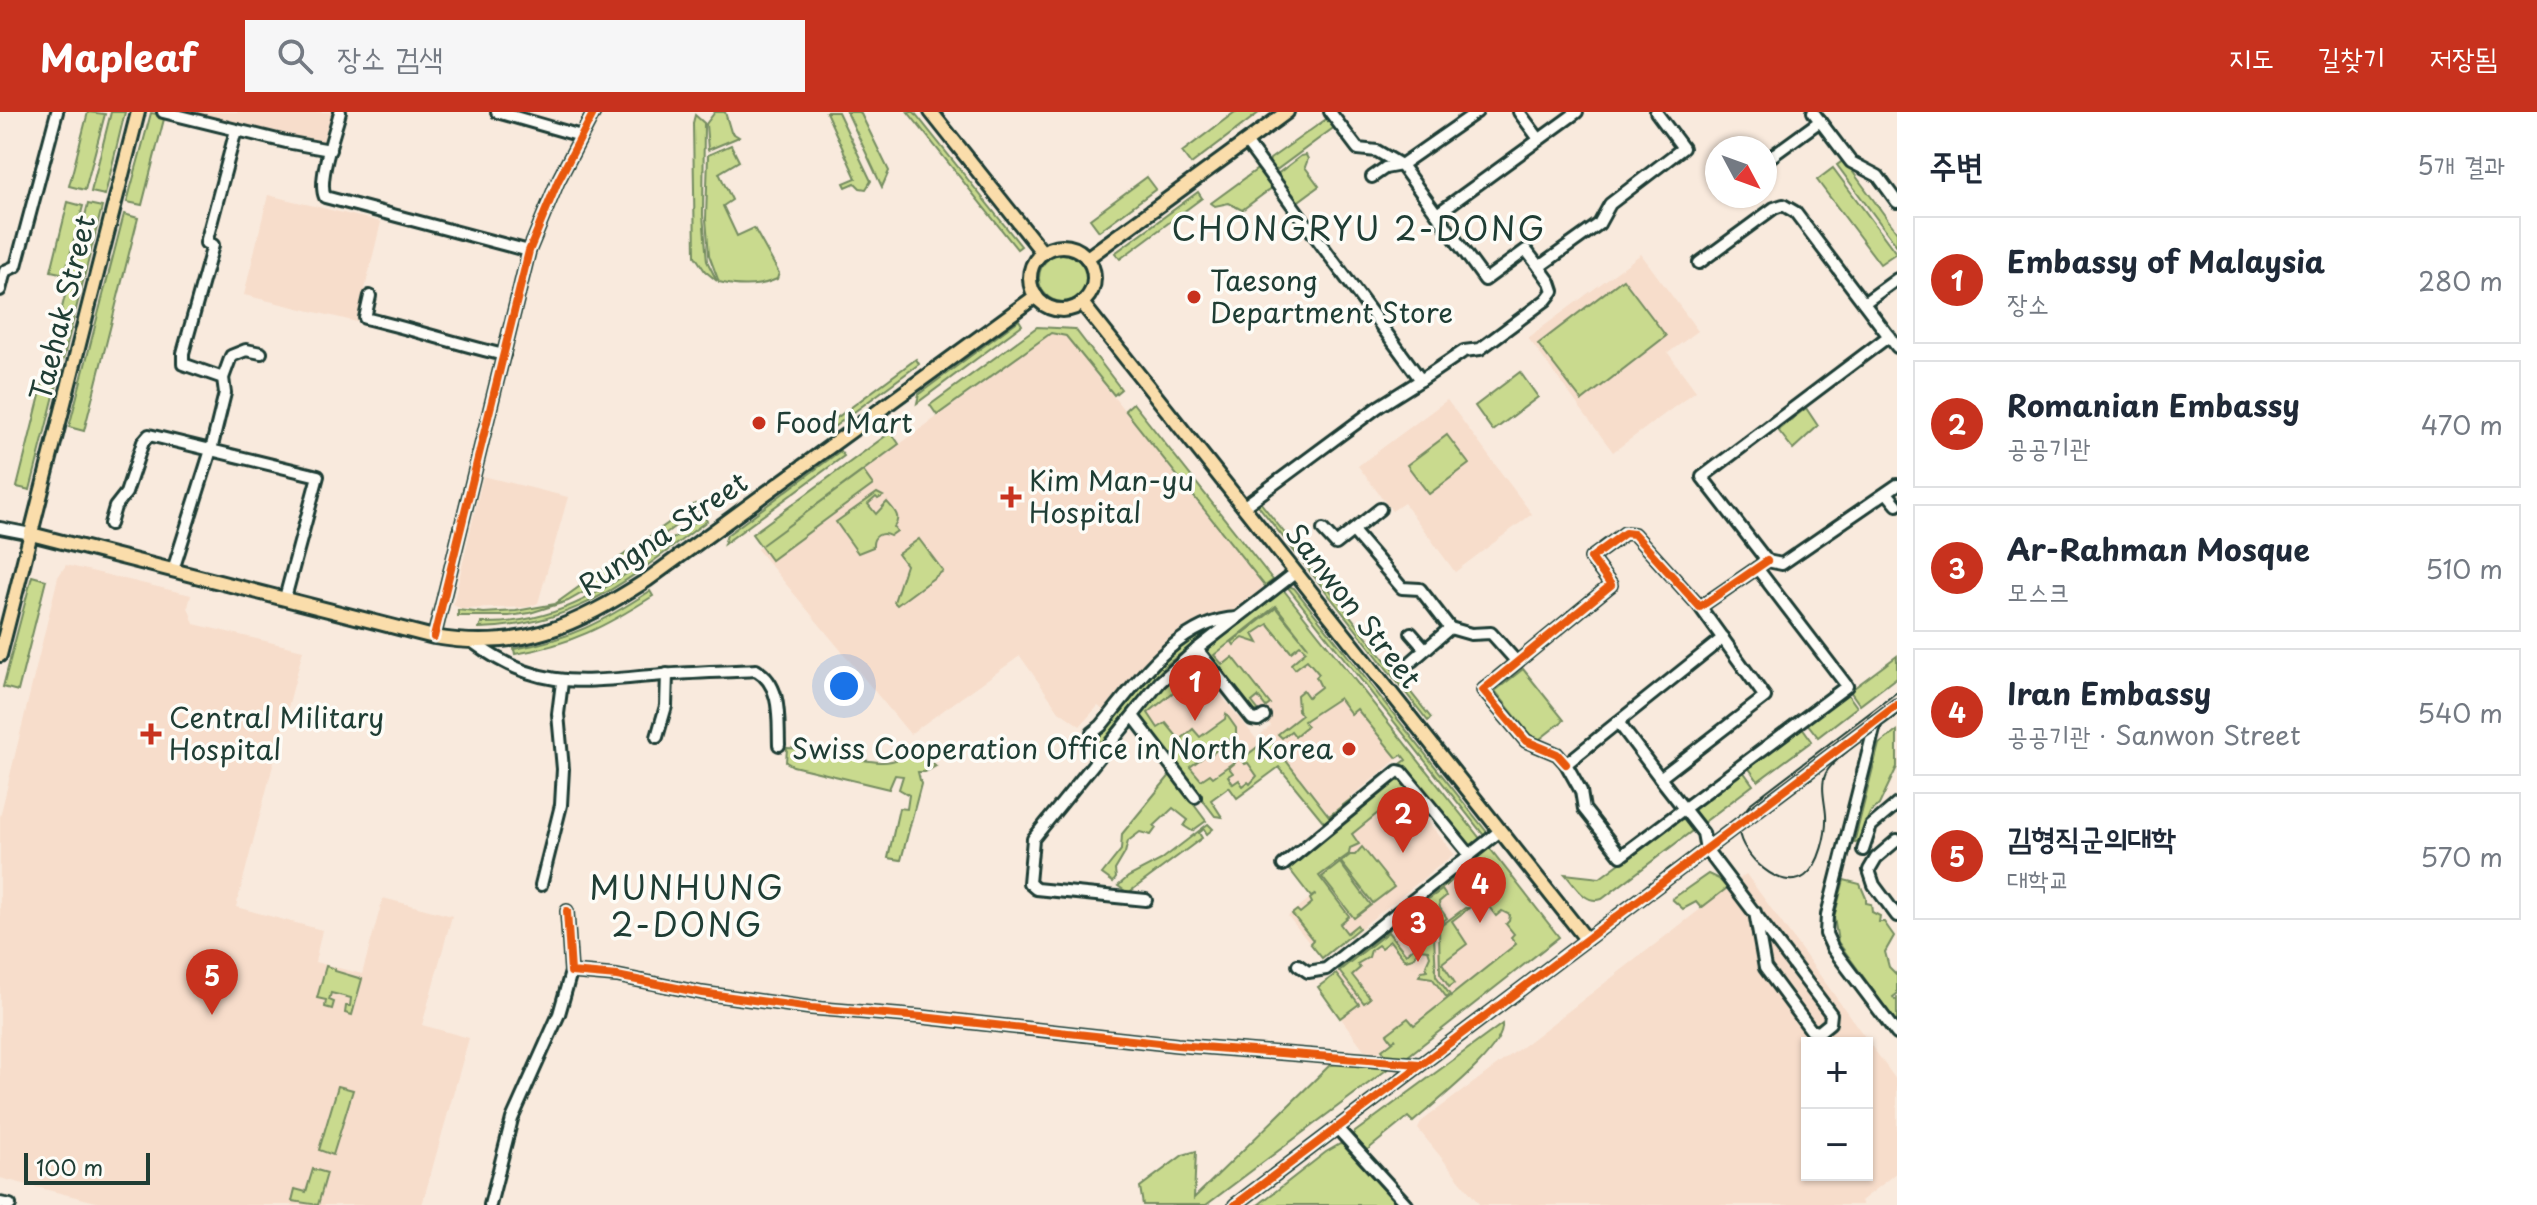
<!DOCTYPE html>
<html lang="ko">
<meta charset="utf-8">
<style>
body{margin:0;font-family:"Playpen Sans","Poor Story",sans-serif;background:#f6f6f7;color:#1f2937}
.controls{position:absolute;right:24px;bottom:24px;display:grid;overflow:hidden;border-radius:0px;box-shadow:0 2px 6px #0004}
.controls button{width:72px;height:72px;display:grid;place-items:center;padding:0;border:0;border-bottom:2px solid #e0e1e3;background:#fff;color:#1f2937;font:40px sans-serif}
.compass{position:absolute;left:1705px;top:24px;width:72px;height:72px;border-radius:50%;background:#fff;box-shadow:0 2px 6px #0004;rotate:131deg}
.scale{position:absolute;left:24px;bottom:20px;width:126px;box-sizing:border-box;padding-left:8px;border:4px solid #1f3d34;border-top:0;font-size:22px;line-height:28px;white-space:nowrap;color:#1f3d34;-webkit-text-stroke:6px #fdfcf7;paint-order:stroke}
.you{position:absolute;left:844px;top:574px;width:28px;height:28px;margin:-20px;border:6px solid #fff;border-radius:50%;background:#1a73e8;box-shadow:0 0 0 12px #1a73e833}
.badge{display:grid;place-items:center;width:52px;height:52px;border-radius:50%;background:#c8321e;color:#fff;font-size:26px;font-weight:700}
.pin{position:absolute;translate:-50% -66px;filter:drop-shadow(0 2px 4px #0008)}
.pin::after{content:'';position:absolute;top:42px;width:28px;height:24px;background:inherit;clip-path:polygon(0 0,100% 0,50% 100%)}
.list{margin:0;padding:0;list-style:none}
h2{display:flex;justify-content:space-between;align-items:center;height:104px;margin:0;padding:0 32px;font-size:34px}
h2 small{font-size:26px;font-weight:400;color:#747a83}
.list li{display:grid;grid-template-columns:52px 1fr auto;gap:24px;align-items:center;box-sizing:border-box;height:128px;margin:0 16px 16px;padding:0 16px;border:2px solid #e0e1e3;border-radius:0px}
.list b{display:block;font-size:30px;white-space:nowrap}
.list p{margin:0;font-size:26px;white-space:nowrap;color:#747a83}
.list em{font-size:26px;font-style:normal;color:#747a83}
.icon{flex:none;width:44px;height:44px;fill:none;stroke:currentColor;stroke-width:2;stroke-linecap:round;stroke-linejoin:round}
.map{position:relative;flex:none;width:1897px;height:1093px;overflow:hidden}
header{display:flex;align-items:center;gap:48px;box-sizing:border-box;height:112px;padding:0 40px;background:#c8321e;color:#fff}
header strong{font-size:38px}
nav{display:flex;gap:44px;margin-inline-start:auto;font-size:28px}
.search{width:560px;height:72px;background:#f6f6f7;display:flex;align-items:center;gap:20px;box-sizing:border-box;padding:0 28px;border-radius:0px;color:#747a83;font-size:30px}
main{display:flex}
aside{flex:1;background:#fff}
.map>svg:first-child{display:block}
</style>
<header>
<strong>Mapleaf</strong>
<div class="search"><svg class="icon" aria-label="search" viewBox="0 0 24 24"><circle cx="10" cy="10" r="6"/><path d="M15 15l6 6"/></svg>장소 검색</div>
<nav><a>지도</a><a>길찾기</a><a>저장됨</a></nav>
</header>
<main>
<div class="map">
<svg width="1897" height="1093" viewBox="0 0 1897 1093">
<rect width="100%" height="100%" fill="#f9eadd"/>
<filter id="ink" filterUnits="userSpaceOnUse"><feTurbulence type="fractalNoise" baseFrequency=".0125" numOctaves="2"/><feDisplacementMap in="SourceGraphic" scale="16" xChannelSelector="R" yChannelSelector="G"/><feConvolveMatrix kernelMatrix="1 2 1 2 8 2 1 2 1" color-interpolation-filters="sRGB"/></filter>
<g filter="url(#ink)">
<g fill="#f7ddcb" fill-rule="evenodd">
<polygon points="182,0 333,0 324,32"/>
<polygon points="268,83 381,110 357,210 244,183"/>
<polygon points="1641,142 1698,219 1668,241 1696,279 1613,340 1528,226"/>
<polygon points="1051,221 1066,225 1264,474 1235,500 1218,503 1193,514 1108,602 1098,594 1080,614 1059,599 1020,544 910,622 757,437"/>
<polygon points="1447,288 1532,402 1455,460 1404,391 1392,399 1358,354"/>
<polygon points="483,364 568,385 538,491 528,495 462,497 453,493"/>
<polygon points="66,453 191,483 188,495 194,512 303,538 236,795 322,818 315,850 362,862 383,786 452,804 422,913 469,926 422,1093 108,1093 0,1066 0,705 58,465"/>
<polygon points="1276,496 1397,647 1330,703 1270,628 1266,630 1260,623 1271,614 1215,543"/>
<polygon points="1199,556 1279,655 1237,686 1222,665 1199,682 1140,606"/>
<polygon points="1399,673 1454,742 1322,847 1288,804 1315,782 1295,756"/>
<polygon points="1477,749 1532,819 1377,941 1365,939 1318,875"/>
<path d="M 1746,762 L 1897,969 L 1897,1061 L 1861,1089 L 1863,1093 L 1480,1093 L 1418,1017 L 1422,1009 L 1531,928 ZM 1807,931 L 1867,931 L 1867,1063 L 1807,1063 Z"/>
</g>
<g fill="#c9da8e" stroke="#748c61" stroke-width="2">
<polygon points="88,0 105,2 85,78 69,74"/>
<polygon points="111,0 125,0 105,83 91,80"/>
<polygon points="715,0 725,0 731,20 739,25 708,38 706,12"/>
<polygon points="826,0 838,0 871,69 866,77 860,76 855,71 846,75 844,71 856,66"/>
<polygon points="847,0 860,0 889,59 882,75"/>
<polygon points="908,0 914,0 1021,134 1017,137"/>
<polygon points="1235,0 1260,0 1191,52 1182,40"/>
<polygon points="151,1 165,3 142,93 127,90"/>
<polygon points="695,3 704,11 703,103 707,149 717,169 705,159 695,144 693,11"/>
<polygon points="1329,5 1336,14 1275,59 1269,51 1270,47"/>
<path d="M 731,33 L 739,49 L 719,61 L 732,88 L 723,94 L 737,124 L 754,116 L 779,161 L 777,167 C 759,175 738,175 719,170 L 709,143 L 706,107 L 708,43 Z"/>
<polygon points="1306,43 1308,47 1305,55 1319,74 1296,91 1276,63 1301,44"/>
<polygon points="1844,48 1897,120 1897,134 1837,53"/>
<polygon points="1259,56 1273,75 1242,98 1229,91 1215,94 1211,91"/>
<polygon points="1833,56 1896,141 1880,152 1817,68"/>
<polygon points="1147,65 1156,77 1099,119 1090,107"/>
<polygon points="1198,80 1202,86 1120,147 1115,141"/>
<polygon points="68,90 83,94 65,162 51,159"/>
<polygon points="88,92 102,95 30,378 17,375"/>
<polygon points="124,102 138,106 84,319 69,315"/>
<circle cx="1063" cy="166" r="24"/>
<polygon points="1623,167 1666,224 1582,289 1538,232"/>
<polygon points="1019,208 1022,213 917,291 919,282"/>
<polygon points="1037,215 1075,217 1121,277 1114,283 1066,224 1051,221 937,303 930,293"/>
<polygon points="916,247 919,252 831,317 826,314"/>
<polygon points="1520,260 1538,285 1493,319 1475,294"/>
<polygon points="1133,291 1273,468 1265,474 1125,298"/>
<polygon points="1806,296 1818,314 1793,337 1778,318"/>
<polygon points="891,320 899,332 762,433 863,359 873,373 771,448 752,422"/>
<polygon points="1447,323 1469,352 1429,382 1407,353"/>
<polygon points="840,339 844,344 724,432 727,423"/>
<path d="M 877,381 L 883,384 L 878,387 L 876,385 L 868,392 L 876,402 L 887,390 C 894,398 902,405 894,415 L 897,419 L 890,424 C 881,419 872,424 873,435 L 858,441 L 836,410 Z"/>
<polygon points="1260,390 1431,606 1428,609 1257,392"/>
<polygon points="695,392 698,397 598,472 568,489 530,501 509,504 458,504 458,498 484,501 516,499 555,492"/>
<path d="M 703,404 L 707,409 C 631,465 580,514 479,516 L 481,511 C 577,513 631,457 703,404 Z"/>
<polygon points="919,427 943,459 897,493 894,490 906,453 898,442"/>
<polygon points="32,464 46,468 18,579 3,575"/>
<polygon points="1286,473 1294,476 1486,719 1486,726"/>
<polygon points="1282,476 1482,729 1470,739 1401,652 1406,648 1402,643 1397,646 1357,597 1351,602 1339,586 1304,609 1307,614 1295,624 1291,619 1282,626 1278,622 1302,603 1298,598 1297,583 1303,578 1308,585 1321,575 1316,565 1319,562 1307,548 1295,557 1291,552 1306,539 1300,533 1291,540 1268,512 1253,522 1258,531 1243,526 1234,533 1232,530 1276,496 1308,535 1276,494 1214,543 1223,553 1233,545 1270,592 1266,595 1258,585 1252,590 1259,599 1255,599 1208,540 1209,534"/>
<path d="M 650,479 L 653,484 C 606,514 570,533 515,542 L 514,537 C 569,528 604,509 650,479 Z"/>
<polygon points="1208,520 1164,555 1102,630 1096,626 1161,547 1195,521"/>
<polygon points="1897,544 1897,565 1860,593 1850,579"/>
<polygon points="1198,547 1214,567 1207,573 1188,568 1148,601 1158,616 1166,611 1180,628 1193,617 1200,625 1225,607 1226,602 1236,616 1236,622 1212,642 1210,640 1190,655 1201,668 1210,662 1213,665 1234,650 1235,651 1229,656 1233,661 1228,664 1233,672 1239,668 1243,674 1248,670 1250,672 1257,664 1248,651 1245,652 1242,647 1260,633 1262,634 1270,628 1329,704 1351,687 1352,691 1327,714 1279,655 1237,686 1229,675 1211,688 1222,705 1215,704 1140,606 1140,603 1170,566 1193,548"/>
<polygon points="1523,557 1564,608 1536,630 1495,579"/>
<polygon points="1847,581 1857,595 1818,625 1807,611"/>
<polygon points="1802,615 1812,629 1758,669 1748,655"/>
<polygon points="1897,619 1897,655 1879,693 1870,701 1858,729 1854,731 1879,632"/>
<path d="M 787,636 C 819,636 849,648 880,650 C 905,652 913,629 936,654 L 925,660 L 918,660 L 921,672 L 901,748 L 888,746 L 899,696 L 907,697 L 909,683 L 899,677 L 903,664 L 895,663 L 889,677 L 793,654 L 786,650 Z"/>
<polygon points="1743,659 1753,673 1703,711 1693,697"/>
<polygon points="1171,662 1206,709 1192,719 1184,714 1188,708 1173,696 1154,714 1156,716 1151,723 1140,720 1128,729 1125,741 1115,758 1116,766 1113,770 1102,762 1121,738 1122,722"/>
<polygon points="1395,666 1397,669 1402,669 1424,697 1418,701 1399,684 1352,722 1359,732 1350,736 1349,742 1319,764 1349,804 1340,812 1347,821 1357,813 1359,816 1322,846 1310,831 1313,828 1292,802 1297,798 1300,801 1312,791 1310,787 1316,782 1311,785 1287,754"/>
<path d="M 1682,705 L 1692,719 L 1602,787 C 1585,793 1575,773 1565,762 L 1600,766 Z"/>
<polygon points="1208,712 1213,717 1207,722 1204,717 1199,721 1202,726 1128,781 1118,774 1128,765 1161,748"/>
<polygon points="1488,734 1559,825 1408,944 1387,945 1382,938 1396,927 1392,929 1387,922 1408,906 1414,913 1516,832 1511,825 1514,822 1506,812 1509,809 1510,803 1502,799 1496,804 1483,787 1482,775 1468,756 1463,759 1460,756"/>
<polygon points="1362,735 1394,775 1373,791 1341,750 1350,743 1355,743"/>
<polygon points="1340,751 1371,793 1354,806 1322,765"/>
<polygon points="1708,762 1719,767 1727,776 1701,796 1696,790 1683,797 1672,787"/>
<polygon points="1449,766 1453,768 1427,788 1442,778 1446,784 1439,790 1440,796 1447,806 1418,828 1414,823 1439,807 1432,795 1428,794 1422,799 1418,795 1339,857 1339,852"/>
<polygon points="1844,768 1860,772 1866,786 1866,791 1871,792 1872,800 1880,804 1879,810 1884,810 1894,824 1885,840 1889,855 1897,863 1897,882 1893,885 1895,888 1897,886 1897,911 1838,830 1834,805"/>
<polygon points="1465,796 1469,796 1452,809 1467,832 1442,851 1455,871 1449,875 1440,861 1439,818 1442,813"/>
<polygon points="1388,820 1406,842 1428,824 1434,824 1436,864 1450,883 1447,886 1432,866 1419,864 1422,859 1427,858 1426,853 1430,844 1428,838 1419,837 1413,846 1405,848 1390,829 1381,836 1378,833 1371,838 1369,845 1357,852 1360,856 1352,863 1370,886 1364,891 1339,859"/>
<polygon points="326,854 335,857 335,859 362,867 352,903 345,901 346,894 350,894 351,886 331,881 329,888 334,890 332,897 325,895 326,888 317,886"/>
<polygon points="1336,862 1359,892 1340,906 1318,875"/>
<path d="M 1502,912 C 1506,937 1433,992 1413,1010 L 1408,1005 L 1366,1039 L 1353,1026 L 1352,1023 L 1355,1020 Z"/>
<polygon points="1342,951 1389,956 1206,1093 1143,1093 1140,1075 1183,1043 1196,1039 1194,1086 1330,953"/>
<polygon points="338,974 353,978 333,1043 319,1038"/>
<polygon points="1340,1032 1345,1033 1400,1093 1258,1093 1326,1040"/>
<polygon points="313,1057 327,1061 318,1093 292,1089 295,1077 306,1080"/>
</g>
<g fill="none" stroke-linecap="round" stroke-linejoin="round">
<g stroke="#1f3d34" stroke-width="16">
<g id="minor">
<polyline points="163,0 286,30 330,38"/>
<path d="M 340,0 C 335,20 317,68 325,85 L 529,139"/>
<polyline points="497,0 581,24"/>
<polyline points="1330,0 1358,37 1377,39 1401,53 1485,168 1526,138 1539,155 1599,112 1610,92 1683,36 1656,0"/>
<polyline points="1519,0 1539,27"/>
<polyline points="1813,0 1851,50 1878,64 1897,90"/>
<polyline points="1765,49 1820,9"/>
<polyline points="1372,65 1385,56 1401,53 1477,0"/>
<polyline points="1437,102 1577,0"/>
<polyline points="1699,151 1774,96 1783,93 1795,100 1897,235"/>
<polyline points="0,178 5,159 16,154 57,0"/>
<path d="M 370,184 L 365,206 C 412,217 457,232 504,243"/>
<polyline points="1864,191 1897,167"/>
<polyline points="1889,224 1702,365 1767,449 1782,452 1897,373"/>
<polyline points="223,266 231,244 246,238 261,241"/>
<polyline points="1421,268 1464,239 1480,237 1546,188 1553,179 1550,170 1539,155"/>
<polyline points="1887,381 1897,393"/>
<polyline points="1243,395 1378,295 1421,268 1246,30"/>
<polyline points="110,412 115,395 126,381 143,330 149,323 318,364 285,486"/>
<polyline points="0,416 31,422"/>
<polyline points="1323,418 1336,432 1380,397"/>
<polyline points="1353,419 1402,476 1420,477 1450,516"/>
<polyline points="173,458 211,338 225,281 223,266 183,252 183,241 213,133 206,131 236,18"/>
<polyline points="1700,495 1765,585 1660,666 1703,721 1706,737 1831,902 1830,911 1819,920 1811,918 1765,856 1755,800"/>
<polyline points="1411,521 1425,537"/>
<polyline points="434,525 529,139 558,69 594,0"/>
<path d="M 474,531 C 541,581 586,569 663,563 C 694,560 725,560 756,558 C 782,573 778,606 779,633"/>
<polyline points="1197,537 1252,607 1258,608 1264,604"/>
<polyline points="1412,549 1450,516 1471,522 1491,521 1517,550"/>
<polyline points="1133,604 1195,685"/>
<polyline points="1876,609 1827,803 1826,822 1833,837 1897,922"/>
<polyline points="1618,610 1566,652 1581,679 1584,697 1621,744 1847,574 1757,456"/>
<path d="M 1092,621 L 1101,614 C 1135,573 1178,508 1237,506"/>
<polyline points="657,625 666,594 667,562"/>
<polyline points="1566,652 1557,642 1526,629 1483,578 1611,473 1591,446 1625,421 1634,422 1700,495 1767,449"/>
<polyline points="1660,666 1618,610 1723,526"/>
<polyline points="1897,728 1876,746 1869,758 1874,773 1897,804"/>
<polyline points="1863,738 1871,714 1897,692"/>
<polyline points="1283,753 1398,659 1402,660 1470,743"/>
<polyline points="541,773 561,693 563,657 558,602 562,570"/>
<polyline points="1146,788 1036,777 1029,771 1033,727 1160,570 1197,537 1295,461"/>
<polyline points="567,799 571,860 617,864 702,881 811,896 922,905 1177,933 1419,952"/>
<polyline points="1298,853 1308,860 1326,857 1500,719"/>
<polyline points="1337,1016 1407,1093"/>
<polyline points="0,1091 10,1093"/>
<polyline points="490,1093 512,1007 559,902 571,860"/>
<polyline points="1235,1093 1897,593"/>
</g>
</g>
<g stroke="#1f3d34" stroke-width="18">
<g id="major">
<polyline points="931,0 1043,141"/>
<circle cx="1062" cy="166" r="32"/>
<polyline points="1087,146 1287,0"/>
<polyline points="1082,191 1586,827"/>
<path d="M 31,422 L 434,525 C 521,540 575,514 647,468 L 1036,184"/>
<polyline points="0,543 138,0"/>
</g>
</g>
<use href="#minor" stroke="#fdfcf7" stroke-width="10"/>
<use href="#major" stroke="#faddab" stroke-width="12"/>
<path stroke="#1f3d34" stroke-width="2" d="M 1897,580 L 1751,691 C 1744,699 1739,707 1739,719 C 1741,743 1781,781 1805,764 C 1820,753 1827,721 1826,703 C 1825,689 1820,674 1826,661 C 1833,646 1882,615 1897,603"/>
<g stroke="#fdfcf7" stroke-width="13">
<g id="cycleway">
<polyline points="434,525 529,139 558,69 594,0"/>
<polyline points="1566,652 1557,642 1526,629 1483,578 1611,473 1591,446 1625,421 1634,422 1700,495 1767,449"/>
<polyline points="567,799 571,860 617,864 702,881 811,896 922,905 1177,933 1419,952"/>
<polyline points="1235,1093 1897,593"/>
</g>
</g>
<use href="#cycleway" stroke="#e8590c" stroke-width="8"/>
</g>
</g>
<g fill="#c8321e" stroke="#fdfcf7" stroke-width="3">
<circle cx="1194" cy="185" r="8"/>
<circle cx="759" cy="311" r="8"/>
<path d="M1007 373h8v8h8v8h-8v8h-8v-8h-8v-8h8z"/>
<path d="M147 610h8v8h8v8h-8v8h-8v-8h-8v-8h8z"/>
<circle cx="1349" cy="637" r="8"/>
</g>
<g text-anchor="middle" stroke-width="7" stroke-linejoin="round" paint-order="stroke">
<g font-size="28" fill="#1f3d34" stroke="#fdfcf7" text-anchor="start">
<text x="1210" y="179">Taesong<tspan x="1210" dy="32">Department Store</tspan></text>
<text x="775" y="321">Food Mart</text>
<text x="1029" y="379">Kim Man-yu<tspan x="1029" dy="32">Hospital</tspan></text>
<text x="169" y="616">Central Military<tspan x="169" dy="32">Hospital</tspan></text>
<text x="1333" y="647" text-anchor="end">Swiss Cooperation Office in North Korea</text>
</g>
<g font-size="28" fill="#1f3d34" stroke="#fdfcf7">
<text transform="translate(63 196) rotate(-76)" y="10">Taehak Street</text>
<text transform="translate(663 422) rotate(-34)" y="10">Rungna Street</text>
<text transform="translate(1353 494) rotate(52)" y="10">Sanwon Street</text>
</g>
<g font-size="32" letter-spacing="2" fill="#1f3d34" stroke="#fdfcf7">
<text x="1359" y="129">CHONGRYU 2-DONG</text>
<text x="687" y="788">MUNHUNG<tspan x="687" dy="37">2-DONG</tspan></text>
</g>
</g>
</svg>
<div class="controls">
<button>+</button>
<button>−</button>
</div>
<svg class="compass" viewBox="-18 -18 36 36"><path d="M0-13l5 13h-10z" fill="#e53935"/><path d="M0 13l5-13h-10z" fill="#747a83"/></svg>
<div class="scale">100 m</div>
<div class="you"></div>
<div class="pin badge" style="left:1195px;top:609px">1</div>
<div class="pin badge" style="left:1403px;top:741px">2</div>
<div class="pin badge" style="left:1418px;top:850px">3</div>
<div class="pin badge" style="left:1480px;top:811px">4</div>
<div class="pin badge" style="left:212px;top:903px">5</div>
</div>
<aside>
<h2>주변<small>5개 결과</small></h2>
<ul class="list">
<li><span class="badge">1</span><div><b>Embassy of Malaysia</b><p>장소</p></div><em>280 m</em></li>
<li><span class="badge">2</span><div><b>Romanian Embassy</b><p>공공기관</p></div><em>470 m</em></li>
<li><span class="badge">3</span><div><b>Ar-Rahman Mosque</b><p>모스크</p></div><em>510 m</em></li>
<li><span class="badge">4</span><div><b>Iran Embassy</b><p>공공기관 · Sanwon Street</p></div><em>540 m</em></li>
<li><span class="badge">5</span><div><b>김형직군의대학</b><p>대학교</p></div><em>570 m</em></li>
</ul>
</aside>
</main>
